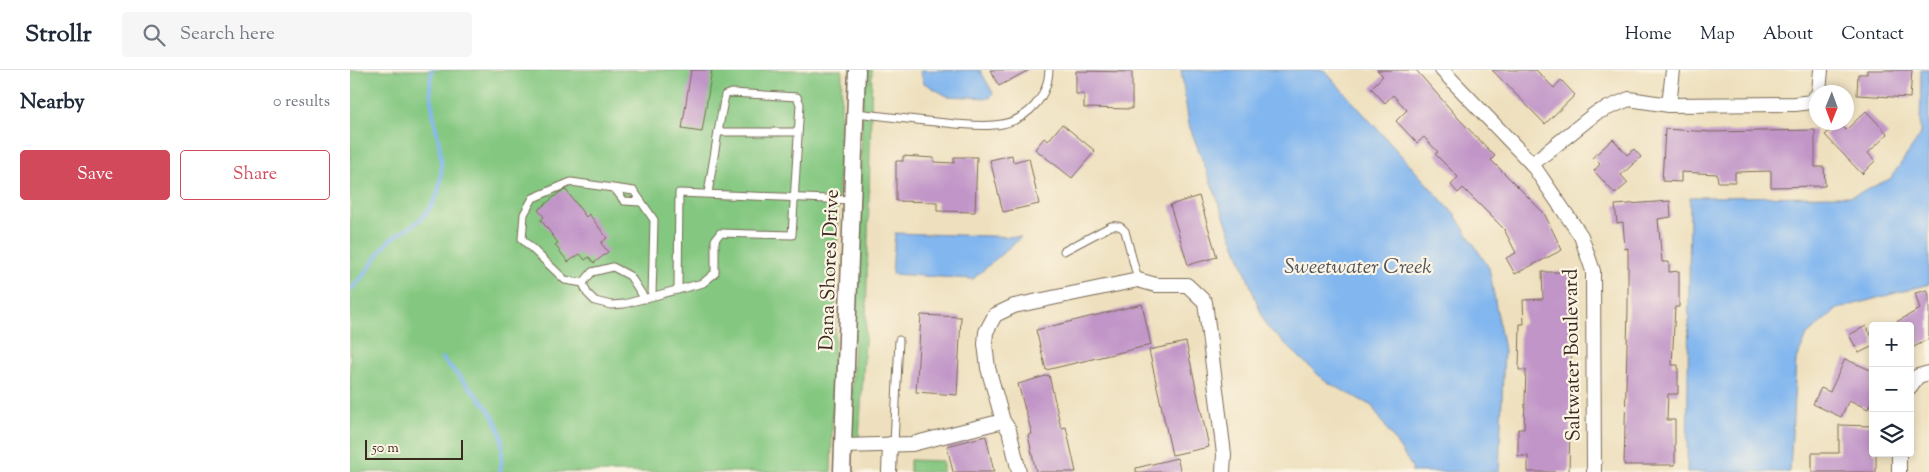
<!DOCTYPE html>
<meta charset="utf-8">
<style>
body{margin:0;font-family:"Sorts Mill Goudy",serif;background:#f6f6f7;color:#1f2937}
.controls{position:absolute;right:15px;bottom:15px;display:grid;overflow:hidden;border-radius:5px;box-shadow:0 2px 8px #0003}
.controls button{width:45px;height:45px;display:grid;place-items:center;padding:0;border:0;border-bottom:1px solid #e0e1e3;background:#fff;color:#1f2937;font:25px sans-serif}
.compass{position:absolute;left:1459px;top:15px;width:45px;height:45px;border-radius:50%;background:#fff;box-shadow:0 2px 8px #0003;rotate:181deg}
.scale{position:absolute;left:15px;bottom:12px;width:98px;box-sizing:border-box;padding-left:5px;border:2px solid #3b2a1e;border-top:0;font-size:14px;line-height:18px;white-space:nowrap;color:#3b2a1e;-webkit-text-stroke:4px #fcf5e5;paint-order:stroke}
.list{margin:0;padding:0;list-style:none}
h2{display:flex;justify-content:space-between;align-items:center;height:65px;margin:0;padding:0 20px;font-size:21px}
h2 small{font-size:16px;font-weight:400;color:#747a83}
.actions{display:flex;gap:10px;padding:15px 20px}
.actions a{flex:1;padding:11px 0;border:1px solid #d1495b;border-radius:5px;text-align:center;font-size:18px;color:#d1495b}
.actions .main{background:#d1495b;color:#fff}
.icon{flex:none;width:28px;height:28px;fill:none;stroke:currentColor;stroke-width:2;stroke-linecap:round;stroke-linejoin:round}
.map{position:relative;flex:none;width:1579px;height:402px;overflow:hidden}
header{display:flex;align-items:center;gap:30px;box-sizing:border-box;height:70px;padding:0 25px;background:#fff;border-bottom:1px solid #e0e1e3}
header strong{font-size:24px}
nav{display:flex;gap:28px;margin-inline-start:auto;font-size:18px}
.search{width:350px;height:45px;background:#f6f6f7;display:flex;align-items:center;gap:12px;box-sizing:border-box;padding:0 18px;border-radius:5px;color:#747a83;font-size:19px}
main{display:flex}
aside{flex:1;background:#fff}
.map>svg:first-child{display:block}
</style>
<header>
<strong>Strollr</strong>
<div class="search"><svg class="icon" aria-label="search" viewBox="0 0 24 24"><circle cx="10" cy="10" r="6"/><path d="M15 15l6 6"/></svg>Search here</div>
<nav><a>Home</a><a>Map</a><a>About</a><a>Contact</a></nav>
</header>
<main>
<aside>
<h2>Nearby<small>0 results</small></h2>
<ul class="list">
</ul>
<div class="actions"><a class="main">Save</a><a>Share</a></div>
</aside>
<div class="map">
<svg width="1579" height="402" viewBox="0 0 1579 402">
<rect width="100%" height="100%" fill="#fcf5e5"/>
<filter id="ink" filterUnits="userSpaceOnUse"><feTurbulence type="fractalNoise" baseFrequency=".02" numOctaves="2"/><feDisplacementMap in="SourceGraphic" scale="10" xChannelSelector="R" yChannelSelector="G"/><feConvolveMatrix kernelMatrix="1 2 1 2 8 2 1 2 1" color-interpolation-filters="sRGB"/></filter>
<filter id="wash" filterUnits="userSpaceOnUse"><feTurbulence type="fractalNoise" baseFrequency=".0096" numOctaves="4" result="noise"/><feDisplacementMap in="SourceGraphic" scale="20" xChannelSelector="R" yChannelSelector="G"/><feGaussianBlur stdDeviation="1.12" result="paint"/><feColorMatrix in="noise" values="0 0 0 0 0 0 0 0 0 0 0 0 0 0 0 0 0 1.4 0 .05"/><feComposite in="paint" operator="in"/></filter>
<g filter="url(#wash)">
<rect width="100%" height="100%" fill="#eee0be"/>
<g fill="#83c780" stroke="#5f784f">
<polygon points="0,0 492,0 481,402 0,402"/>
<polygon points="514,0 522,0 516,256 509,369 500,369"/>
<polygon points="560,390 593,391 593,402 560,402"/>
</g>
<g fill="#81b6ef" stroke="#5e7086">
<polygon points="570,0 630,0 643,23 640,28 597,26 574,13"/>
<polygon points="831,0 974,0 1105,145 1139,198 1154,280 1149,402 1062,402 1062,397 1022,336 975,311 916,256 839,55"/>
<polygon points="1571,0 1579,0 1579,214 1487,239 1457,265 1446,291 1440,402 1337,402 1340,127 1502,126 1540,109 1570,66"/>
<polygon points="545,163 671,167 623,209 542,204"/>
</g>
<g fill="none" stroke-linecap="round" stroke-linejoin="round">
<g stroke="#81b6ef" stroke-width="4">
<path d="M 0,220 C 16,207 24,187 38,172 C 45,165 55,161 63,155 C 90,136 94,110 90,80 C 87,57 76,23 82,0"/>
<path d="M 92,288 C 110,309 142,335 150,362 C 154,374 152,389 150,401"/>
</g>
</g>
<g id="blocks">
<g fill="#c195c8">
<polygon points="341,0 362,0 352,62 332,59"/>
<polygon points="640,0 679,0 649,16"/>
<polygon points="1027,0 1066,0 1109,49 1145,86 1141,90 1194,143 1212,180 1165,204 1156,188 1166,183 1154,159 1113,118 1108,123 1101,115 1108,107 1085,84 1088,82 1074,67 1067,73 1046,51 1057,40 1043,25 1035,33 1021,18 1033,6"/>
<polygon points="1142,0 1186,0 1204,18 1211,10 1225,25 1195,54"/>
<polygon points="1517,0 1562,0 1560,28 1507,25 1508,4 1517,4"/>
<polygon points="726,1 782,2 782,39 734,38 734,24 726,24"/>
<polygon points="1516,41 1538,64 1518,83 1525,91 1512,104 1475,65 1489,53 1496,60"/>
<polygon points="712,54 745,81 722,108 685,79 694,68 698,71"/>
<polygon points="1315,59 1361,62 1465,60 1465,97 1474,97 1475,116 1421,117 1421,101 1385,102 1385,112 1368,112 1367,104 1331,102 1331,112 1312,111"/>
<polygon points="1263,69 1277,85 1284,79 1291,87 1271,105 1278,113 1265,124 1244,101 1250,94 1243,87"/>
<polygon points="662,85 663,92 679,88 689,134 653,142 640,90"/>
<polygon points="553,86 584,88 584,92 604,93 604,87 627,87 625,142 587,141 587,132 546,131 546,91 553,91"/>
<polygon points="216,120 236,147 239,144 257,168 251,173 258,182 244,193 239,187 235,190 230,184 218,192 205,175 208,173 191,150 194,147 188,140 210,122"/>
<polygon points="849,126 867,187 838,195 820,135"/>
<polygon points="1320,131 1321,147 1308,149 1312,192 1319,192 1319,202 1329,201 1329,237 1325,237 1322,295 1328,295 1328,324 1318,324 1317,350 1325,350 1325,395 1274,395 1278,237 1278,178 1275,179 1273,152 1267,153 1265,135"/>
<polygon points="1192,202 1221,202 1222,247 1219,402 1178,402 1178,386 1168,386 1168,359 1174,359 1176,300 1169,300 1170,254 1174,254 1173,230 1193,229"/>
<polygon points="1577,220 1579,225 1579,269 1560,279 1560,256 1539,256 1570,239 1565,223"/>
<polygon points="792,234 801,275 696,300 686,260"/>
<polygon points="571,245 611,247 607,325 566,322"/>
<polygon points="1516,256 1523,269 1523,276 1509,283 1499,265"/>
<polygon points="836,272 859,377 822,385 799,280"/>
<polygon points="1495,289 1523,301 1523,327 1518,339 1499,330 1491,347 1463,334 1471,318 1480,322"/>
<polygon points="699,305 711,358 716,357 726,402 686,402 678,365 682,364 668,314"/>
<polygon points="1489,355 1523,356 1523,383 1526,383 1526,402 1462,402 1462,383 1489,383"/>
<polygon points="636,366 644,402 603,402 597,376"/>
<polygon points="827,388 831,402 786,402 786,398"/>
</g>
</g>
</g>
<g filter="url(#ink)">
<use href="#blocks" fill-opacity="0" stroke="#7a6a56" stroke-width="1"/>
<g fill="none" stroke-linecap="round" stroke-linejoin="round">
<g stroke="#7a6a56" stroke-width="9">
<g id="service">
<path d="M 506,43 C 539,47 573,51 606,54 C 621,55 637,57 652,54 C 678,49 698,27 699,0"/>
<polyline points="265,119 274,131 291,132"/>
<polyline points="358,123 368,62"/>
<path d="M 714,181 L 761,156 C 768,155 771,156 775,161 L 788,210"/>
<polyline points="233,213 215,210 172,169 174,144 183,128 221,112 284,121 304,150 302,226"/>
<polyline points="328,220 329,123 502,130"/>
<polyline points="295,229 280,206 263,197 242,202 233,213 237,223 245,231 261,235 274,234 353,213 365,203 365,170 370,163 442,165 450,34 447,27 381,23 375,25 368,62 448,62"/>
<polyline points="544,374 549,270"/>
</g>
</g>
<g stroke="#7a6a56" stroke-width="16">
<g id="minor">
<polyline points="1092,0 1182,94 1231,166 1243,201 1244,402"/>
<polyline points="1469,22 1471,0"/>
<polyline points="1319,35 1323,0"/>
<polyline points="1182,94 1246,43 1279,29 1319,35 1445,34 1462,32 1466,26"/>
<polyline points="1560,317 1568,306 1579,303"/>
<polyline points="493,376 562,374 653,351"/>
<polyline points="539,402 540,374"/>
<polyline points="669,402 659,360 653,351 638,298 635,274 636,262 645,245 664,236 788,210 806,215 837,215 855,232 874,384 873,402"/>
<polyline points="1549,402 1549,383"/>
</g>
</g>
<g stroke="#7a6a56" stroke-width="19">
<polyline id="tertiary" points="492,402 507,0"/>
</g>
<use href="#service" stroke="#fff" stroke-width="7"/>
<use href="#minor" stroke="#fff" stroke-width="14"/>
<use href="#tertiary" stroke="#fff" stroke-width="16"/>
</g>
</g>
<g text-anchor="middle" stroke-width="4.5" stroke-linejoin="round" paint-order="stroke">
<g font-size="20" fill="#3b2a1e" stroke="#fcf5e5">
<text transform="translate(478 200) rotate(-88)" y="7">Dana Shores Drive</text>
<text transform="translate(1221 285) rotate(-91)" y="7">Saltwater Boulevard</text>
</g>
<g font-size="21" font-style="italic" fill="#50545d" stroke="#fcf5e5">
<text x="1008" y="203">Sweetwater Creek</text>
</g>
</g>
</svg>
<div class="controls">
<button>+</button>
<button>−</button>
<button><svg class="icon" aria-label="layers" viewBox="0 0 24 24"><path d="M12 4l9 5-9 5-9-5zM3 14l9 5 9-5"/></svg></button>
</div>
<svg class="compass" viewBox="-18 -18 36 36"><path d="M0-13l5 13h-10z" fill="#e53935"/><path d="M0 13l5-13h-10z" fill="#747a83"/></svg>
<div class="scale">50 m</div>
</div>
</main>
